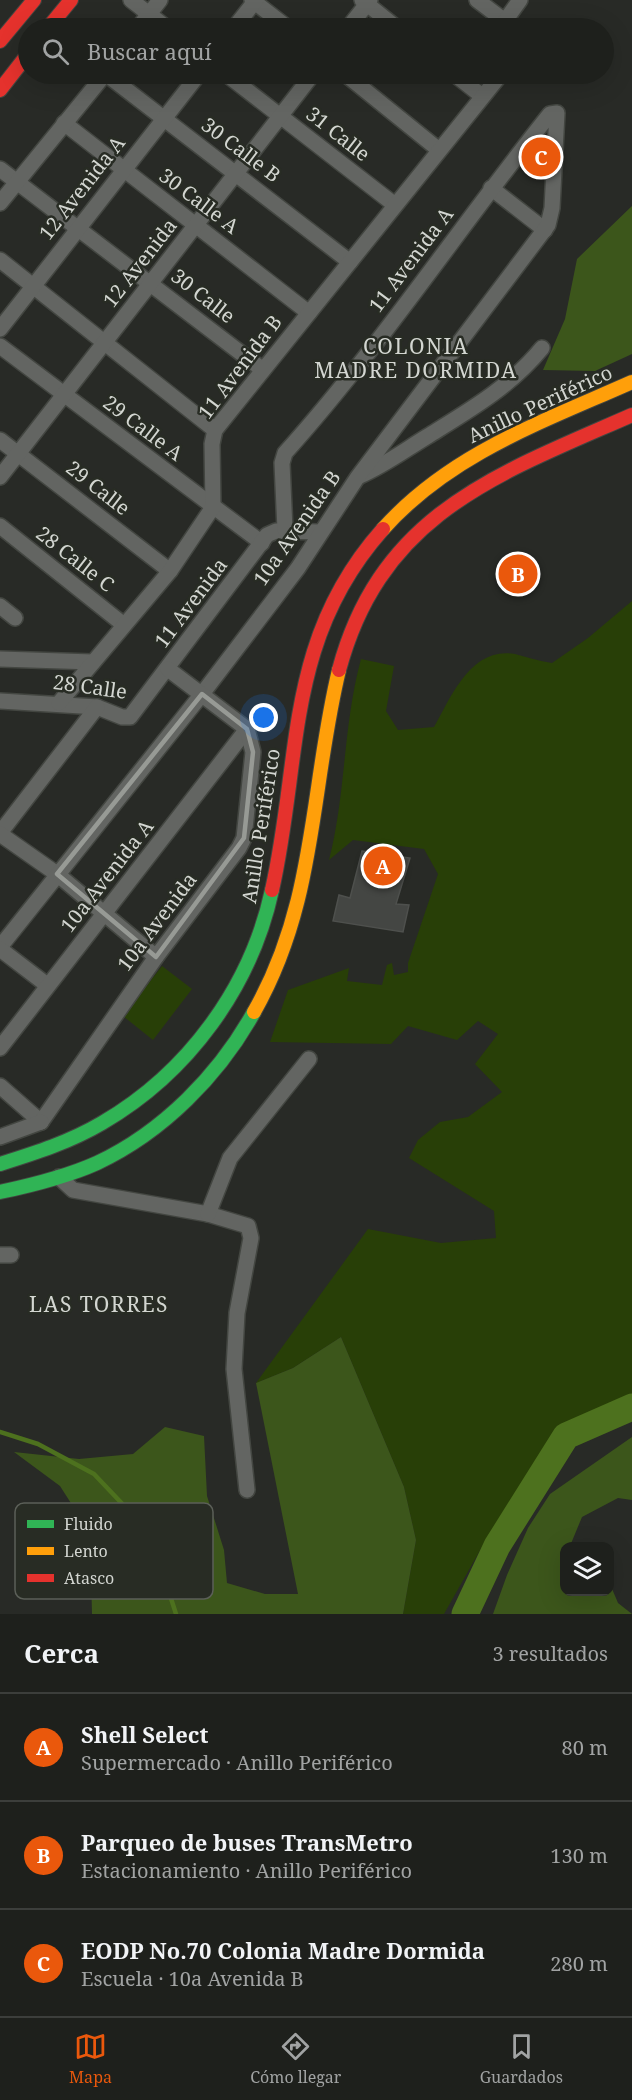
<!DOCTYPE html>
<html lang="es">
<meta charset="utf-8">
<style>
body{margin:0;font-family:"Noto Serif",serif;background:#262825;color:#f1f3f6}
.controls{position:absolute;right:18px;bottom:18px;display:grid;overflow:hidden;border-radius:12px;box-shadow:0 6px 24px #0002}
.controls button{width:54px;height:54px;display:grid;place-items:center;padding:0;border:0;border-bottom:2px solid #3c3e3b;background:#1e201c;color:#f1f3f6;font:30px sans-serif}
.you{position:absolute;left:264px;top:718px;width:21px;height:21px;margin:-15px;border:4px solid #fff;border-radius:50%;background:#1a73e8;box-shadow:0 0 0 9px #1a73e833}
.badge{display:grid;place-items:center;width:39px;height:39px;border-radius:50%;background:#ea580c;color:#fff;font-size:20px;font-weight:700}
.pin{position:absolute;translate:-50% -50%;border:3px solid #fff;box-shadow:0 2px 6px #0006}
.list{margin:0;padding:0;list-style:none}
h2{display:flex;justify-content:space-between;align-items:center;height:78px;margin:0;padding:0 24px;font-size:26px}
h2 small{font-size:20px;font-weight:400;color:#a1a3a3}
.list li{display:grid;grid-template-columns:39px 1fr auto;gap:18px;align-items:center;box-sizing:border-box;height:108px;padding:0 24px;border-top:2px solid #3c3e3b}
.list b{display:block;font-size:22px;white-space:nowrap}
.list p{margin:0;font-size:20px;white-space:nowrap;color:#a1a3a3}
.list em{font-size:20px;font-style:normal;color:#a1a3a3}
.icon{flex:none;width:33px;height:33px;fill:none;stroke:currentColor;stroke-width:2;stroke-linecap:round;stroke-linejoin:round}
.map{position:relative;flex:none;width:632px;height:1614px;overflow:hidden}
.search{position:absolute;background:#1e201c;box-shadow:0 6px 24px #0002;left:18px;right:18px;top:18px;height:66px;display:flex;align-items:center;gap:15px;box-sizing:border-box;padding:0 21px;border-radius:33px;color:#a1a3a3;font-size:22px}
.sheet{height:402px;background:#1e201c}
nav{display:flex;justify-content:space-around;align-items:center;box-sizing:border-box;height:84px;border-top:2px solid #3c3e3b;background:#1e201c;font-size:16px;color:#a1a3a3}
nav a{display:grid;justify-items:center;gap:3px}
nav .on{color:#ea580c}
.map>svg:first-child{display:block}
</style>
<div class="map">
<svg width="632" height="1614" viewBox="0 0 632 1614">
<rect width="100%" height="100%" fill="#282a26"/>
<g fill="#283f07">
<path d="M 632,601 L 632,1401 L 577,1422 L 548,1451 L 483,1545 L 444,1614 L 403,1614 L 416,1540 L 404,1487 L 341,1337 L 293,1368 L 256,1383 L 368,1229 L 441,1243 L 496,1238 L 494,1211 L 409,1158 L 418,1140 L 440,1122 L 468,1117 L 502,1092 L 475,1064 L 498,1034 L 478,1021 L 457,1040 L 408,1026 L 391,1044 L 270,1042 L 288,990 L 349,968 L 347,981 L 382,985 L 387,965 L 392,963 L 394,975 L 408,972 L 408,963 L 438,874 L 424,849 L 353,840 L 329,860 C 346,794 343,725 361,659 L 394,666 L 386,711 L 398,730 L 434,727 C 451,697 471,646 515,654 C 527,657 539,661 552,663 L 588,638 Z"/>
<polygon points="162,966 192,989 153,1040 123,1016"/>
</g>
<g fill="#3c561b">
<polygon points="632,206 632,354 595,371 543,370 565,319 577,259"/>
<polygon points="341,1337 404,1487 416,1540 403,1614 92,1614 90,1533 60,1486 14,1452 79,1459 133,1454 165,1427 204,1436 207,1496 224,1550 227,1583 265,1594 298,1594 256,1383 293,1368"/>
<polygon points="632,1437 632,1500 618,1498 582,1517 570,1546 564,1546 564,1592 610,1592 610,1584 618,1603 632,1614 493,1614 507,1575 528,1528 550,1494"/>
</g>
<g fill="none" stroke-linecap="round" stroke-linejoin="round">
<polyline stroke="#4d711e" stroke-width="4.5" points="0,1432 38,1444 94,1474 150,1533 176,1614"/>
<polyline stroke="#4d711e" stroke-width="27" points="465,1614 497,1546 566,1436 632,1407"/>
</g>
<polygon fill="#444643" stroke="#4e504d" stroke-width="1.5" points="362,851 410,858 396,904 409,905 403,932 333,921 339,895 350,898"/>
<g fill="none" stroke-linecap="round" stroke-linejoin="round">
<g stroke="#434641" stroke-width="18">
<g id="street">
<polyline points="131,0 167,28"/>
<polyline points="252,0 288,28"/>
<polyline points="362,0 397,28"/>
<polyline points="477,0 514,28"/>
<polyline points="505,21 520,0"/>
<polyline points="138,28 160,0"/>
<polyline points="234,28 256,0"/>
<polyline points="348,28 370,0"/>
<polyline points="106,74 350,262"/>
<polyline points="226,74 395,205"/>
<polyline points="345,74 439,150"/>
<polyline points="454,74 482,96"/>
<polyline points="64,123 309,313"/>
<polyline points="0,169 263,370"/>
<polyline points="491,188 545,230"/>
<polyline points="0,203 105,74"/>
<polyline points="0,260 215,430"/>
<polyline points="0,329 199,74"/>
<polyline points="0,346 262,543"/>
<polyline points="0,440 170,571"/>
<path d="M 360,476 C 385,465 405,450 428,436 C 470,410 510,387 542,348"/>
<polyline points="0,477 313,74"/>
<polyline points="0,526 124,625"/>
<polyline points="0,606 15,618"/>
<polyline points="0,659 93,662"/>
<polyline points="0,701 97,707 122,717 130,717 267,535 276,531 320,532"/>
<polyline points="59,703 170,571 213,507 212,444 215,430 501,74"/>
<polyline points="0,833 97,707"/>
<polyline points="0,834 57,874 156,957"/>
<path d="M 0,947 L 202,694 L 298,568 L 357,478 L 548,225 L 552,208 L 557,113 L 550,114 C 460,226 381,346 285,453 L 282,463 L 285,530"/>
<polyline points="0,949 47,985"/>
<polyline points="0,1048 247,729"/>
<polyline points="0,1086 41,1122"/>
<polyline points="41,1122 156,957 239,848 244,838 253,752 247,729 168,669"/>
<polyline points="0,1137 41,1122"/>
<polyline points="59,1177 73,1190 208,1214 248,1226 251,1238 237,1313 234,1369 247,1490"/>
<polyline points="208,1214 230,1158 309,1059"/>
<polyline points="0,1255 11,1255"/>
</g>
</g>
<g stroke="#434641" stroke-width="16">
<g id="fast">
<path d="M 0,1164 C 35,1153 70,1142 102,1123 C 188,1073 251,987 272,890"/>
<path d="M 0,1192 C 33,1185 66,1177 97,1163 C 163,1132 219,1075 254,1012"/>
</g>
</g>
<g stroke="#434641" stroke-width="16">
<g id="slow">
<path d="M 383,529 C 450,454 542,422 632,382"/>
<path d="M 254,1012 C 317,901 310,790 339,670"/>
</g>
</g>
<g stroke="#434641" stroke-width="16">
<g id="jam">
<polyline points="48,28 71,0"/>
<polyline points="0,41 34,0"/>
<polyline points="0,90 28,54"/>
<path d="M 339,670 C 381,513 498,474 632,415"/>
<path d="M 272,890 C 302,757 284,640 383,529"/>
</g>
</g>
<use href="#street" stroke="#636562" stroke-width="15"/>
<use href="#fast" stroke="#30b455" stroke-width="14"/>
<use href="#slow" stroke="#ff9f0a" stroke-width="14"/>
<use href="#jam" stroke="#e5322d" stroke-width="14"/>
</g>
<path fill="none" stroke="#979a95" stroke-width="4.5" stroke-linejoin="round" d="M 202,694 L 247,729 L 253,752 L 244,838 L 156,957 L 57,874 Z"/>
<g text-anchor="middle" stroke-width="5" stroke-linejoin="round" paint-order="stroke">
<g font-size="20" fill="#d3d6d1" stroke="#282c24">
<text transform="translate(338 134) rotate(38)" y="7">31 Calle</text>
<text transform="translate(241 150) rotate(37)" y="7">30 Calle B</text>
<text transform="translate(82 188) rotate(-52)" y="7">12 Avenida A</text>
<text transform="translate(199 201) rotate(37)" y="7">30 Calle A</text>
<text transform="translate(411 260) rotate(-53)" y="7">11 Avenida A</text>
<text transform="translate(140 263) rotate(-52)" y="7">12 Avenida</text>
<text transform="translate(203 296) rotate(38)" y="7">30 Calle</text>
<text transform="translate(240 367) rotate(-53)" y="7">11 Avenida B</text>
<text transform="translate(540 404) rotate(-25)" y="7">Anillo Periférico</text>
<text transform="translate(143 428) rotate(37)" y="7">29 Calle A</text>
<text transform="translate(98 488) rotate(38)" y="7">29 Calle</text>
<text transform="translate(297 528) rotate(-55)" y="7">10a Avenida B</text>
<text transform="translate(75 559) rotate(38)" y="7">28 Calle C</text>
<text transform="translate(191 603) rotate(-53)" y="7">11 Avenida</text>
<text transform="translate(90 687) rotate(8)" y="7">28 Calle</text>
<text transform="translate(261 826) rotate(-81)" y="7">Anillo Periférico</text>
<text transform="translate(107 876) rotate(-52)" y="7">10a Avenida A</text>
<text transform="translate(157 922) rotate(-53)" y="7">10a Avenida</text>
</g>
<g font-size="21" letter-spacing="1.5" fill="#d3d6d1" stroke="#282c24">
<text x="416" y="354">COLONIA<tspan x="416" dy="24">MADRE DORMIDA</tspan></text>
<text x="99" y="1312">LAS TORRES</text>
</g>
</g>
<rect x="15" y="1503" width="198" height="96" rx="9" fill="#282c24" stroke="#5b5f58" stroke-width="1.5"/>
<rect x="27" y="1520" width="27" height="8" fill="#30b455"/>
<rect x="27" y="1547" width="27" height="8" fill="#ff9f0a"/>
<rect x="27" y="1574" width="27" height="8" fill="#e5322d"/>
<g font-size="16" fill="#d3d6d1">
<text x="64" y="1530">Fluido</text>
<text x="64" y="1557">Lento</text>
<text x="64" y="1584">Atasco</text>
</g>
</svg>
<div class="controls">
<button><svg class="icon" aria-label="layers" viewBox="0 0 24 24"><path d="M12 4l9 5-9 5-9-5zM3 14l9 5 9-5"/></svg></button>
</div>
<div class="you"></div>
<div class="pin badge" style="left:383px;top:866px">A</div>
<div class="pin badge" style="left:518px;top:574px">B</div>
<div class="pin badge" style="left:541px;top:157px">C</div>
<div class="search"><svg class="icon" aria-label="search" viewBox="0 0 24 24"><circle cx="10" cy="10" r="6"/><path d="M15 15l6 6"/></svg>Buscar aquí</div>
</div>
<section class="sheet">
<h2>Cerca<small>3 resultados</small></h2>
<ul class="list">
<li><span class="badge">A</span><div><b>Shell Select</b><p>Supermercado · Anillo Periférico</p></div><em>80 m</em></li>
<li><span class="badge">B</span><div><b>Parqueo de buses TransMetro</b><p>Estacionamiento · Anillo Periférico</p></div><em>130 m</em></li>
<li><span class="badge">C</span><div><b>EODP No.70 Colonia Madre Dormida</b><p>Escuela · 10a Avenida B</p></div><em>280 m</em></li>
</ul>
</section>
<nav>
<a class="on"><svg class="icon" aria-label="map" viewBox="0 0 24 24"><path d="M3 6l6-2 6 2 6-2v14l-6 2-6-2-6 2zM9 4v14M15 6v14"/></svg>Mapa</a>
<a><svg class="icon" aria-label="directions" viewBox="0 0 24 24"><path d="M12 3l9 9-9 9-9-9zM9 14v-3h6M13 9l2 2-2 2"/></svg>Cómo llegar</a>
<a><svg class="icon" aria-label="saved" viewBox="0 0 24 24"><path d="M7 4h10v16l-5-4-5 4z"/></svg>Guardados</a>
</nav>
